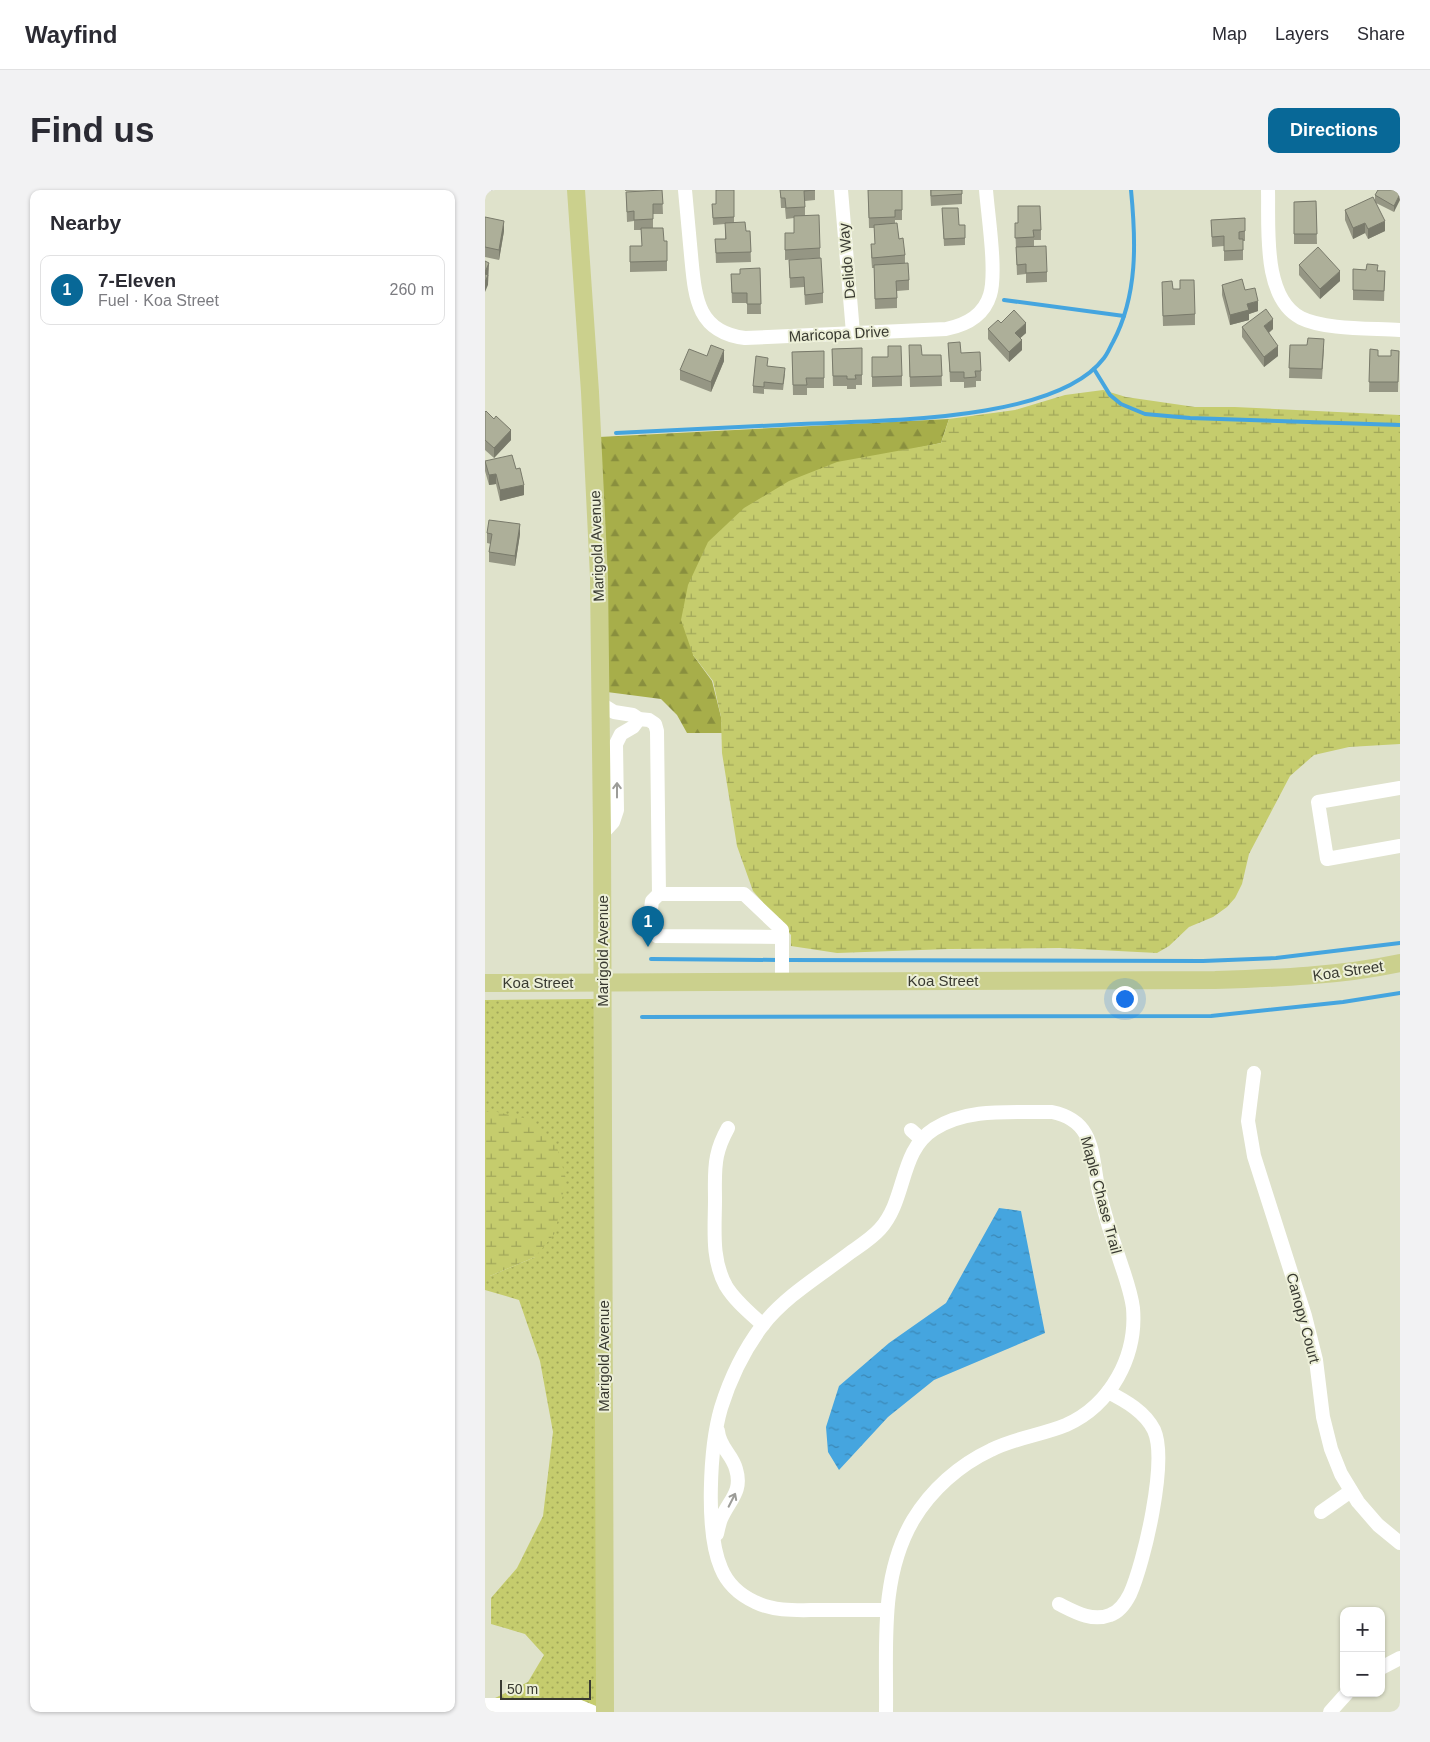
<!DOCTYPE html>
<meta charset="utf-8">
<style>
body{margin:0;font-family:Arial,sans-serif;background:#f2f2f3;color:#2b2b33}
.controls{position:absolute;right:15px;bottom:15px;display:grid;overflow:hidden;border-radius:10px;box-shadow:0 1px 4px #0004}
.controls button{width:45px;height:45px;display:grid;place-items:center;padding:0;border:0;border-bottom:1px solid #e1e1e2;background:#fff;color:#2b2b33;font:25px sans-serif}
.scale{position:absolute;left:15px;bottom:12px;width:91px;box-sizing:border-box;padding-left:5px;border:2px solid #393a31;border-top:0;font-size:14px;line-height:18px;white-space:nowrap;color:#393a31;-webkit-text-stroke:4px #ecefd7;paint-order:stroke}
.you{position:absolute;left:639px;top:808px;width:18px;height:18px;margin:-12px;border:4px solid #fff;border-radius:50%;background:#1a73e8;box-shadow:0 0 0 8px #1a73e833}
.badge{display:grid;place-items:center;width:32px;height:32px;border-radius:50%;background:#086897;color:#fff;font-size:16px;font-weight:700}
.pin{position:absolute;translate:-50% -41px;filter:drop-shadow(0 1px 2px #0008)}
.pin::after{content:'';position:absolute;top:26px;width:18px;height:15px;background:inherit;clip-path:polygon(0 0,100% 0,50% 100%)}
.list{margin:0;padding:0;list-style:none}
h2{display:flex;justify-content:space-between;align-items:center;height:65px;margin:0;padding:0 20px;font-size:21px}
h2 small{font-size:16px;font-weight:400;color:#7c7c81}
.list li{display:grid;grid-template-columns:32px 1fr auto;gap:15px;align-items:center;box-sizing:border-box;height:70px;margin:0 10px 10px;padding:0 10px;border:1px solid #e1e1e2;border-radius:10px}
.list b{display:block;font-size:19px;white-space:nowrap}
.list p{margin:0;font-size:16px;white-space:nowrap;color:#7c7c81}
.list em{font-size:16px;font-style:normal;color:#7c7c81}
.map{position:relative;flex:none;width:915px;height:1522px;overflow:hidden;border-radius:10px}
header{display:flex;align-items:center;gap:30px;box-sizing:border-box;height:70px;padding:0 25px;background:#fff;border-bottom:1px solid #e1e1e2}
header strong{font-size:24px}
nav{display:flex;gap:28px;margin-inline-start:auto;font-size:18px}
.intro{display:flex;align-items:center;justify-content:space-between;box-sizing:border-box;height:120px;padding:0 30px}
h1{margin:0;font-size:35px}
.button{padding:12px 22px;border-radius:10px;background:#086897;color:#fff;font-size:18px;font-weight:700}
main{display:flex;gap:30px;padding:0 30px}
aside{flex:1;background:#fff;border-radius:10px;box-shadow:0 1px 4px #0004}
.map>svg:first-child{display:block}
</style>
<header>
<strong>Wayfind</strong>
<nav><a>Map</a><a>Layers</a><a>Share</a></nav>
</header>
<div class="intro"><h1>Find us</h1><a class="button">Directions</a></div>
<main>
<aside>
<h2>Nearby<small></small></h2>
<ul class="list">
<li><span class="badge">1</span><div><b>7-Eleven</b><p>Fuel · Koa Street</p></div><em>260 m</em></li>
</ul>
</aside>
<div class="map">
<svg width="915" height="1522" viewBox="0 0 915 1522">
<defs>
<pattern id="grass-dots" width="8" height="8" patternUnits="userSpaceOnUse" patternTransform="scale(1.25)"><rect width="8" height="8" fill="#c5cc6d"/><path d="M2 2h.1M6 6h.1" fill="none" stroke="#a1a75a" stroke-width="1.8" stroke-linecap="round"/></pattern>
<pattern id="forest-firs" width="22" height="20" patternUnits="userSpaceOnUse" patternTransform="scale(1.25)"><rect width="22" height="20" fill="#a7ae4a"/><path d="M5 1l3.5 6h-7zM16 11l3.5 6h-7z" fill="#898f3e"/></pattern>
<pattern id="wetland-marsh" width="20" height="14" patternUnits="userSpaceOnUse" patternTransform="scale(1.25)"><rect width="20" height="14" fill="#c5cc6d"/><path d="M1 5h8M5 5V1M11 12h8M15 12V8" fill="none" stroke="#a1a75a"/></pattern>
<pattern id="water-ripples" width="26" height="14" patternUnits="userSpaceOnUse" patternTransform="scale(1.25)"><rect width="26" height="14" fill="#45a5df"/><path d="M2 4q2-2 4 0t4 0M15 11q2-2 4 0t4 0" fill="none" stroke="#3b87b5"/></pattern>
</defs>
<rect width="100%" height="100%" fill="#dfe2cb"/>
<polygon fill="url(#grass-dots)" points="111,809 114,1517 90,1508 10,1508 43,1492 59,1465 40,1444 6,1434 6,1408 32,1378 58,1326 68,1242 55,1171 34,1110 0,1100 0,1086 5,1086 50,1067 12,922 0,922 0,810"/>
<polygon fill="url(#forest-firs)" points="464,229 456,253 418,261 208,465 227,491 236,527 237,543 202,543 192,525 176,509 122,502 114,247"/>
<g fill="url(#wetland-marsh)">
<polygon points="618,200 641,207 710,217 750,217 915,225 915,554 864,557 829,565 805,586 764,664 757,694 750,708 742,717 728,727 704,737 684,756 672,763 575,758 464,759 352,763 306,756 306,745 268,701 252,656 237,563 236,527 228,491 208,465 196,430 203,395 223,352 259,318 304,291 352,272 456,253 464,229 530,220 580,205"/>
<polygon points="0,922 12,922 43,929 71,954 81,989 70,1043 50,1067 5,1086 0,1086"/>
</g>
<polygon fill="url(#water-ripples)" points="514,1018 536,1021 560,1143 449,1190 403,1227 354,1280 343,1262 341,1237 354,1196 404,1153 461,1113"/>
<g fill="none" stroke-linecap="round" stroke-linejoin="round">
<g stroke="#45a5df" stroke-width="4">
<polyline points="519,110 639,126"/>
<polyline points="609,179 625,205 636,214 660,224 705,228 915,235"/>
<path d="M 131,243 C 192,240 254,237 316,234 C 392,230 570,233 619,168 C 623,163 625,157 628,152 C 653,105 651,51 646,0"/>
<polyline points="166,769 294,770"/>
<polyline points="301,770 718,771 791,768 915,753"/>
<polyline points="157,827 726,826 858,812 915,803"/>
</g>
<g stroke="#fff" stroke-width="14">
<path d="M 200,0 C 202,22 204,44 206,65 C 210,106 211,142 260,148 L 461,139 C 481,135 499,125 505,105 C 512,82 503,26 501,0"/>
<polyline points="356,0 368,143"/>
<path d="M 783,0 C 784,37 777,108 816,128 C 840,140 888,138 915,140"/>
<polyline points="116,514 129,522 148,525 154,529 164,530 170,534 172,541 174,704 259,704 297,740 297,792"/>
<polyline points="915,598 833,612 842,669 915,656"/>
<polyline points="117,644 128,632 132,620 131,554 136,544 148,537 154,529"/>
<path d="M 174,704 L 167,711 C 166,721 161,740 172,746 L 297,747"/>
<polyline points="769,883 763,931 769,966 820,1126 831,1170 838,1227 846,1259 856,1284 873,1312 893,1335 915,1353"/>
<path d="M 243,938 C 238,947 234,956 232,966 C 229,980 230,995 230,1009 C 230,1039 226,1069 241,1096 C 250,1111 265,1123 278,1135"/>
<polyline points="426,940 436,949"/>
<polyline points="836,1322 866,1301"/>
<path d="M 232,1344 C 233,1339 234,1334 236,1329 C 244,1310 258,1302 251,1279 C 247,1264 234,1257 233,1241"/>
<path d="M 574,1414 C 590,1422 607,1432 625,1425 C 634,1422 641,1412 645,1404 C 659,1373 683,1271 669,1240 C 660,1222 641,1211 623,1202"/>
<polyline points="896,1478 915,1468"/>
<polyline points="0,1515 90,1515 107,1522"/>
<path d="M 401,1522 C 402,1457 394,1388 428,1330 C 446,1300 474,1275 506,1260 C 529,1248 557,1245 581,1235 C 626,1215 652,1166 648,1118 C 646,1102 640,1086 635,1071 C 627,1048 620,1025 614,1002 C 606,966 611,931 567,922 C 527,923 484,917 449,939 C 414,961 422,1009 395,1039 C 387,1048 376,1055 366,1062 C 336,1085 300,1106 277,1136 C 259,1160 245,1189 236,1218 C 225,1256 220,1341 236,1378 C 242,1393 255,1405 270,1412 C 290,1422 314,1420 335,1420 C 358,1420 380,1420 402,1420"/>
<polyline points="845,1522 862,1503"/>
</g>
<g stroke="#cbd08d" stroke-width="18">
<polyline points="91,0 105,202 114,387 117,644 120,1522"/>
<path d="M 0,793 L 730,790 C 792,788 854,786 915,773"/>
</g>
</g>
<g fill="#959684">
<polygon points="140,0 167,0 140,1"/>
<polygon points="177,0 178,24 168,24 168,38 179,51 182,51 182,81 145,82 145,56 157,56 156,40 149,40 149,31 142,32 141,2"/>
<polygon points="249,0 249,33 261,41 265,41 266,72 231,73 230,49 240,49 240,34 228,35 227,14 231,14"/>
<polygon points="295,0 330,0 330,10 320,11 320,26 335,58 335,68 300,70 300,43 309,43 309,28 301,29 300,18 296,18"/>
<polygon points="383,0 417,20 417,30 410,30 410,34 414,49 420,65 420,73 424,90 424,100 412,101 412,118 390,119 389,78 387,78 386,64 386,54 390,54 389,38 384,38"/>
<polygon points="445,0 477,0 477,14 446,16"/>
<polygon points="915,0 909,22 891,13 900,41 883,49 880,43 868,49 860,30 860,20 890,10 890,5"/>
<polygon points="831,11 832,54 809,54 809,12"/>
<polygon points="457,18 474,35 480,35 480,55 459,56"/>
<polygon points="0,27 19,41 14,70 0,67"/>
<polygon points="760,28 760,51 758,51 758,70 739,71 739,56 727,57 726,30"/>
<polygon points="530,33 556,40 556,50 549,50 549,56 562,82 562,92 541,93 541,84 532,85"/>
<polygon points="304,70 338,103 338,113 320,115 319,97 305,98"/>
<polygon points="814,75 855,91 835,109 814,85"/>
<polygon points="275,78 276,124 262,124 262,113 247,113 246,84 255,84"/>
<polygon points="868,79 900,81 899,111 868,110"/>
<polygon points="737,95 760,100 773,121 764,124 764,130 745,135 737,105"/>
<polygon points="688,99 695,99 710,124 710,135 678,136 677,102"/>
<polygon points="516,133 541,143 535,148 537,160 524,172 503,149 503,139"/>
<polygon points="757,137 788,139 784,143 793,166 779,177 757,147"/>
<polygon points="463,153 496,181 496,191 491,191 491,197 479,198 479,192 465,192"/>
<polygon points="805,155 822,155 839,159 837,189 804,188"/>
<polygon points="377,158 377,195 371,195 371,199 362,199 362,196 348,196 347,159"/>
<polygon points="885,159 893,166 906,166 914,161 913,202 884,202"/>
<polygon points="339,161 339,198 322,198 322,205 308,205 307,162"/>
<polygon points="424,165 456,165 457,196 425,197"/>
<polygon points="222,166 239,171 226,202 195,190 195,180"/>
<polygon points="387,167 417,186 417,196 387,197"/>
<polygon points="283,176 300,184 298,200 279,199 279,204 268,203 268,196"/>
<polygon points="0,222 26,250 9,268 0,260"/>
<polygon points="0,271 31,279 39,305 15,311 11,294 4,295 0,281"/>
<polygon points="2,343 35,344 30,376 4,372 4,362 6,354 2,353"/>
</g>
<g fill="#797a6b">
<polygon points="0,0 8,0 0,3"/>
<polygon points="915,4 915,10 909,22 909,16"/>
<polygon points="19,31 19,41 14,70 14,60"/>
<polygon points="900,31 900,41 883,49 883,39"/>
<polygon points="880,33 880,43 868,49 868,38"/>
<polygon points="4,73 3,95 0,102 0,82"/>
<polygon points="855,81 855,91 835,109 835,99"/>
<polygon points="773,111 773,121 764,124 764,130 745,135 745,125 762,114"/>
<polygon points="788,129 788,139 779,146 779,136"/>
<polygon points="541,133 541,143 530,153 530,143"/>
<polygon points="537,150 537,160 524,172 524,162"/>
<polygon points="793,156 793,166 779,177 779,167"/>
<polygon points="239,160 239,171 226,202 226,192"/>
<polygon points="26,240 26,250 9,268 9,258"/>
<polygon points="11,284 11,294 4,295 4,285"/>
<polygon points="39,295 39,305 15,311 15,300"/>
<polygon points="35,334 35,344 30,376 30,366"/>
</g>
<g fill="#adaf99" stroke="#797a6b">
<polygon points="177,0 178,14 168,14 168,29 149,30 149,21 142,22 141,2"/>
<polygon points="231,0 249,0 249,27 228,28 227,14 231,14"/>
<polygon points="295,0 330,0 319,1 320,17 301,18 300,8 296,8"/>
<polygon points="383,0 417,0 417,20 410,20 410,27 384,28"/>
<polygon points="446,0 477,0 477,4 446,6"/>
<polygon points="893,0 915,0 915,4 909,16 890,5"/>
<polygon points="888,7 900,31 883,39 880,33 868,38 860,20"/>
<polygon points="831,11 832,44 809,44 809,12"/>
<polygon points="533,16 555,16 556,40 548,40 549,47 530,48 530,33 533,33"/>
<polygon points="457,18 473,18 474,35 480,35 480,48 459,49"/>
<polygon points="334,25 335,58 300,60 300,43 309,43 309,26"/>
<polygon points="0,27 19,31 14,60 0,57"/>
<polygon points="760,28 760,41 754,42 754,49 758,49 758,60 739,61 739,46 727,47 726,30"/>
<polygon points="260,32 261,41 265,41 266,62 231,63 230,49 241,49 240,33"/>
<polygon points="412,33 414,49 418,48 420,65 387,68 386,54 390,54 389,35"/>
<polygon points="156,38 178,38 179,51 182,51 182,71 145,72 145,56 157,56"/>
<polygon points="561,56 562,82 541,83 541,74 532,75 531,57"/>
<polygon points="833,57 855,81 835,99 814,75"/>
<polygon points="336,68 338,103 320,105 319,87 305,88 304,70"/>
<polygon points="0,71 4,73 0,82"/>
<polygon points="423,73 424,90 411,91 412,108 390,109 389,75"/>
<polygon points="882,74 893,75 892,81 900,81 899,101 868,100 868,79 881,80"/>
<polygon points="275,78 276,114 262,114 262,103 247,103 246,84 255,84 255,79"/>
<polygon points="0,84 3,85 0,92"/>
<polygon points="757,89 760,100 770,98 773,111 762,114 764,120 745,125 737,95"/>
<polygon points="695,90 709,90 710,124 678,126 677,92 687,91 688,99 695,99"/>
<polygon points="781,119 788,129 779,136 793,156 779,167 757,137"/>
<polygon points="529,120 541,133 530,143 537,150 524,162 503,139 513,130 516,133"/>
<polygon points="823,148 839,149 837,179 804,178 805,155 822,155"/>
<polygon points="475,152 476,163 495,162 496,181 490,181 491,187 479,188 479,182 465,182 463,153"/>
<polygon points="226,155 239,160 226,192 195,180 204,159 222,166"/>
<polygon points="424,155 436,155 437,165 456,165 457,186 425,187"/>
<polygon points="403,156 416,156 417,186 387,187 387,167 403,167"/>
<polygon points="377,158 377,185 370,185 371,189 362,189 362,186 348,186 347,159"/>
<polygon points="885,159 893,160 893,166 906,166 906,160 914,161 913,192 884,192"/>
<polygon points="339,161 339,188 321,188 322,195 308,195 307,162"/>
<polygon points="271,166 283,168 282,176 300,178 298,194 279,192 279,197 268,196"/>
<polygon points="1,221 9,229 11,226 26,240 9,258 0,250 0,222"/>
<polygon points="27,265 31,279 35,278 39,295 15,300 11,284 4,285 0,271"/>
<polygon points="4,330 35,334 30,366 4,362 7,344 2,343"/>
</g>
<defs><path id="oneway-shaft" d="M-6 0H5M1.5-3L5.5 0L1.5 3" fill="none" stroke-width="1.6" stroke-linecap="round" stroke-linejoin="round" transform="scale(1.25)"/></defs>
<g stroke="#9c9c98">
<use href="#oneway-shaft" transform="translate(132 600) rotate(-90)"/>
<use href="#oneway-shaft" transform="translate(247 1310) rotate(-63)"/>
</g>
<g text-anchor="middle" stroke-width="4" stroke-linejoin="round" paint-order="stroke">
<g font-size="15" fill="#393a31" stroke="#ecefd7">
<text transform="translate(362 71) rotate(-95)" y="5">Delido Way</text>
<text transform="translate(354 144) rotate(-3)" y="5">Maricopa Drive</text>
<text transform="translate(112 356) rotate(-92)" y="5">Marigold Avenue</text>
<text transform="translate(118 761) rotate(-90)" y="5">Marigold Avenue</text>
<text transform="translate(863 781) rotate(-8)" y="5">Koa Street</text>
<text x="458" y="796">Koa Street</text>
<text x="53" y="798">Koa Street</text>
<text transform="translate(616 1005) rotate(75)" y="5">Maple Chase Trail</text>
<text transform="translate(818 1128) rotate(75)" y="5">Canopy Court</text>
<text transform="translate(119 1166) rotate(-90)" y="5">Marigold Avenue</text>
</g>
</g>
</svg>
<div class="controls">
<button>+</button>
<button>−</button>
</div>
<div class="scale">50 m</div>
<div class="you"></div>
<div class="pin badge" style="left:163px;top:757px">1</div>
</div>
</main>
